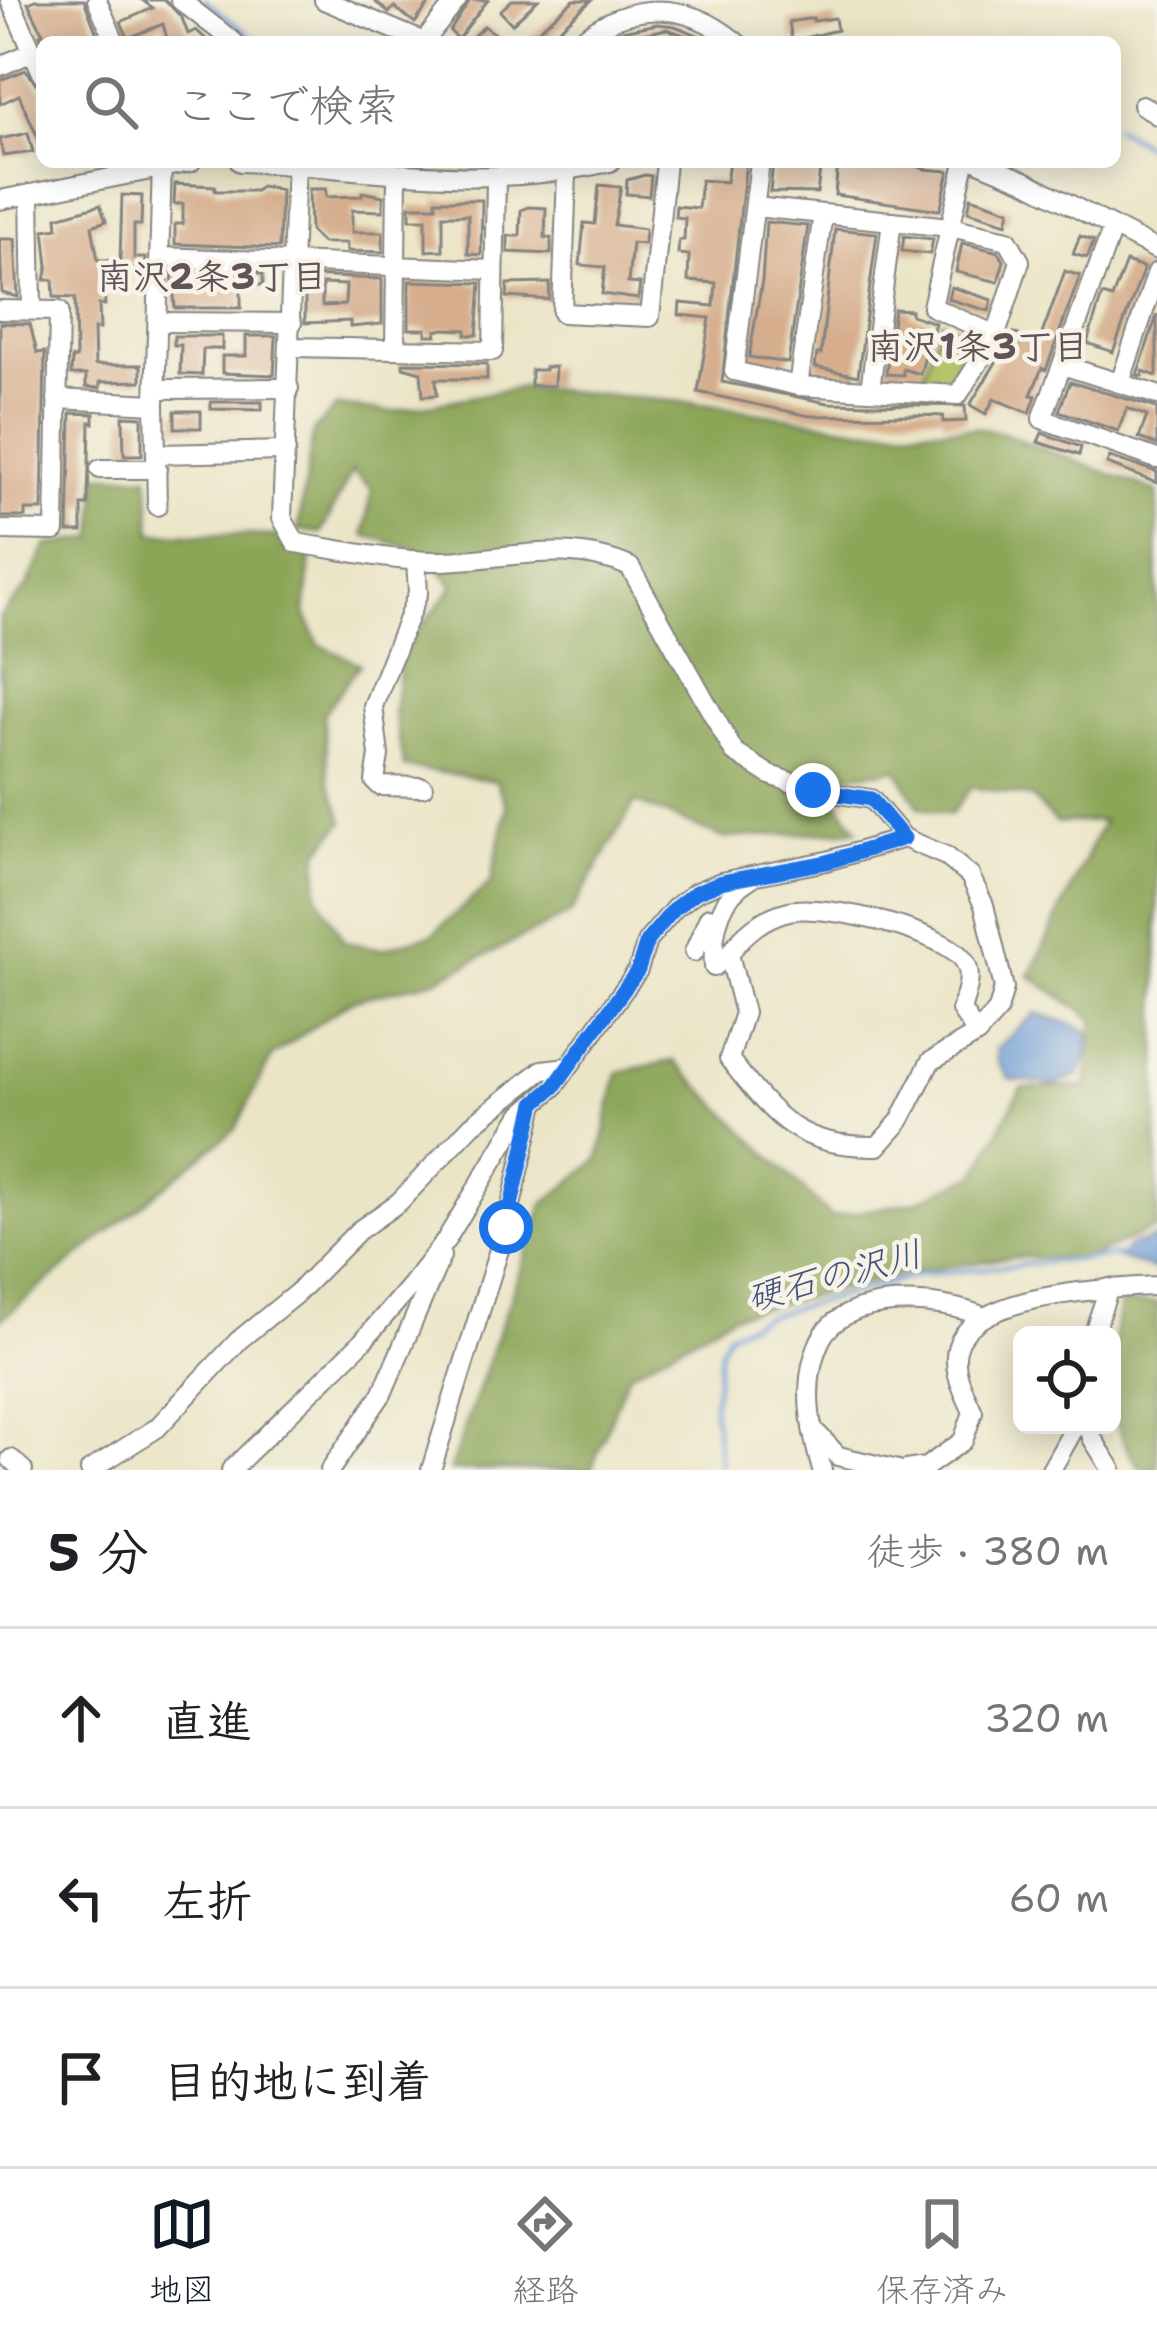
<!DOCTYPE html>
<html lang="ja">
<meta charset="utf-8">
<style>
body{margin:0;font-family:"Shantell Sans","Klee One",sans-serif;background:#f6f6f6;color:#202124}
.controls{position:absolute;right:36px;bottom:36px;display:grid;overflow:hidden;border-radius:18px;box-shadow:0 6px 30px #0003}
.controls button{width:108px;height:108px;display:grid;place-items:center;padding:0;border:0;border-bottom:3px solid #e0e0e0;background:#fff;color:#202124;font:60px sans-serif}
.stop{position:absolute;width:36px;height:36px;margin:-27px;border:9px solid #1a73e8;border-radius:50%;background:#fff}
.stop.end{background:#1a73e8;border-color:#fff;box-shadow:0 3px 12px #0008}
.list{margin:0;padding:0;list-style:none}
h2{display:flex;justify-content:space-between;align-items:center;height:156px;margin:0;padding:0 48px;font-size:51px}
h2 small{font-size:39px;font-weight:400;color:#757577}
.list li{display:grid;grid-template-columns:78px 1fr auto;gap:36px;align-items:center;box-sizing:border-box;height:180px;padding:0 48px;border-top:3px solid #e0e0e0}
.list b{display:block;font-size:45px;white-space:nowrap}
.list em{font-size:39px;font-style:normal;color:#757577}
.icon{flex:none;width:66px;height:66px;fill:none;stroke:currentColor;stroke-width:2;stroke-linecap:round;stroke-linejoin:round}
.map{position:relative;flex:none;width:1157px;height:1470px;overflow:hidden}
.search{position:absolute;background:#fff;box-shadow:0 6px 30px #0003;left:36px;right:36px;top:36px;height:132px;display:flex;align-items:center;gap:30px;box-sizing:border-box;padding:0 42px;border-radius:18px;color:#757577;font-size:45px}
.sheet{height:696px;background:#fff}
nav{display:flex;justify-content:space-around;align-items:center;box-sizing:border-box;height:168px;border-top:3px solid #e0e0e0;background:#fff;font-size:33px;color:#757577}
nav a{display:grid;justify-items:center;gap:6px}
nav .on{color:#111827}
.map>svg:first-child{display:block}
</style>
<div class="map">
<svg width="1157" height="1470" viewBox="0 0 1157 1470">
<rect width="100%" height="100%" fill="#f7f3e8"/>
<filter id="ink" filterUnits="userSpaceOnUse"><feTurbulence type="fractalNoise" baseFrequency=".00833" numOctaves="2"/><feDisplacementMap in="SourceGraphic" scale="24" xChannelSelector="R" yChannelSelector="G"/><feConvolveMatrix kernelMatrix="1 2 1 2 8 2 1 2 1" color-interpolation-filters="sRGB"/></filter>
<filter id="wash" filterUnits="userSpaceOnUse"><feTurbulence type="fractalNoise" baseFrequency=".004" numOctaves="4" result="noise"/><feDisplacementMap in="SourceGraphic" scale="48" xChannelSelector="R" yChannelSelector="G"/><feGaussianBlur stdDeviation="2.7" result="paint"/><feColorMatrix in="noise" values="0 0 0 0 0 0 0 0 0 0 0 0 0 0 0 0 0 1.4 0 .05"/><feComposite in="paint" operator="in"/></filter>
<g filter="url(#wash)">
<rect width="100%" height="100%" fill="#ebe5c7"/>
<polygon fill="#b0c063" stroke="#69714f" stroke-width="3" points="941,321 977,336 947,380 921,381"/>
<g fill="#8ca659" stroke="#57644a" stroke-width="3">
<polygon points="523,387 702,404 865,429 977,428 1002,433 1157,492 1157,1228 1085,1259 1012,1257 907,1273 732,1315 628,1374 591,1470 450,1470 543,1205 599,1159 618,1072 674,1061 831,1217 917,1201 977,1174 1021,1088 1086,1087 1094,1019 1030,976 1103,821 1056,823 1031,797 971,787 950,815 919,807 897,769 820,779 858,830 724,838 635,802 570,914 435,980 350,1001 272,1056 236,1128 0,1320 0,616 27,587 47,545 95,538 98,475 148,476 152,533 279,536 284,548 311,555 305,613 318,644 360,664 323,714 329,781 344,821 319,851 317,894 344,942 382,949 433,934 491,882 507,807 496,781 404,767 394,716 401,652 454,586 423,551 364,535 372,489 352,471 321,533 298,530 313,432 337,406 392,412"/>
<path d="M 1157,1303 L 1157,1470 L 1143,1470 C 1101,1425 1110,1360 1120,1304 Z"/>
</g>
<g fill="#6e9dd7" stroke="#486089" stroke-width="3">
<path d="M 1036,1013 C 1055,1020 1072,1022 1089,1032 L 1088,1054 L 1079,1075 L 1056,1085 L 1009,1079 L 998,1062 L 996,1049 Z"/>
<polygon points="1157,1238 1157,1270 1119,1258 1130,1246"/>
</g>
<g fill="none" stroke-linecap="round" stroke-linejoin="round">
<g stroke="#6e9dd7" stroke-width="4.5">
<polyline points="204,0 258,42"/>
<polyline points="1115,127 1157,152"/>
<polyline points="720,1464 713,1410 720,1350 728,1333 766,1316 918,1275 1124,1255"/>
</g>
</g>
<g id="blocks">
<g fill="#d6ae8e" fill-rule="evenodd">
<polygon points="35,0 84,0 100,42 43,42 40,35 43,33 28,3"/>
<polygon points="142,0 165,0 182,18 188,34 196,30 209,42 168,42 163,24 128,38 121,22 153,8"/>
<polygon points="373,0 432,0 415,23 394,7 389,13"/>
<polygon points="470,0 488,0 458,39 450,31"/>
<polygon points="512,0 538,0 512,24 500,11"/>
<polygon points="574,0 592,0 544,42 524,42"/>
<polygon points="813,18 813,21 835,18 837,30 792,41 789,22"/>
<polygon points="657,24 675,26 708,39 703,42 667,29 602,42 622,31"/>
<polygon points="484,26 506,42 467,42"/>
<polygon points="26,70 42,91 42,147 19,95 0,104 0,80"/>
<polygon points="28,133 33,152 3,156 0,139"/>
<polygon points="729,162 746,162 722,382 828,403 965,406 966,421 943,422 943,416 917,415 810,416 698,392 710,318 679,315 680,303 714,306 716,283 688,281 689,255 678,254 679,240 684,240 685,218 675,217 676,206 698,208 701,180 726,182"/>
<polygon points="773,162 821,162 817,193 770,192"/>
<polygon points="838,162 907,162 924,169 949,171 940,210 835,195"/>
<polygon points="645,175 651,176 649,196 626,194 627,180"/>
<polygon points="175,184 215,186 215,191 255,191 261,186 281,190 279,248 175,244 175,224 183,224 183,204 174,204"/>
<polygon points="599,185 621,187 614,225 645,229 644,244 632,243 628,283 640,284 638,299 602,294 605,267 580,265 584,223 595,224"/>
<polygon points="309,189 326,189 326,197 362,196 362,192 383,196 383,211 352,210 352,232 383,232 383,252 347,251 347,243 322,243 310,231"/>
<polygon points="122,195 142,196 141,225 134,225 134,258 146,258 145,270 124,270 127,278 103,278 105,305 99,305 100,329 94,329 95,365 141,365 141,381 100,382 100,388 86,387 86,375 71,375 72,358 76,358 75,298 54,297 53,280 45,280 48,266 44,230 58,228 57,217 100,205 106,221 92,226 98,260 120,260"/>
<polygon points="971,197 1010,210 1007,223 968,211"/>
<polygon points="436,200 482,200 481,255 468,254 468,215 443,215 443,250 426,251 426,219 410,219 410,206 436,206"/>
<polygon points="528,207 546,208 545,238 551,238 551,254 508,252 508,236 520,236 521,210"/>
<polygon points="766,222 808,226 788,363 749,357 762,281"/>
<polygon points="835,229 877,233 858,376 815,367 817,354 821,354"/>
<polygon points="904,236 933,239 930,254 902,251"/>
<polygon points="1080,236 1094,241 1087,258 1073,254"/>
<polygon points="0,239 15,239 18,297 2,293"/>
<polygon points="962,243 999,252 1004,261 998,282 956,272"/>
<polygon points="1126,262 1144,268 1113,352 1087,343 1102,295 1112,298"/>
<polygon points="172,271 263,274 263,285 241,284 241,308 175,308"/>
<polygon points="1065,271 1080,276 1046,370 1042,368 1031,395 1036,396 1030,413 994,399 986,414 970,405 1014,333 1038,345"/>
<path d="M 305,276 L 382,279 L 382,324 L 350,327 L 350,321 L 305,323 ZM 322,284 L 346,285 L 345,305 L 322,306 Z"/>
<polygon points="409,281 481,283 477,335 466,335 466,330 444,329 436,331 436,335 426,335 426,329 409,329"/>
<polygon points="550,283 549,300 507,297 508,284"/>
<polygon points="951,287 992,300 989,311 948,299"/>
<polygon points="894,309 911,310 911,315 935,323 920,374 903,369 903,375 886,374"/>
<polygon points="1157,315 1157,376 1143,371 1142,376 1137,375"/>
<polygon points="0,323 30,324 37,353 45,352 42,510 25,510 25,517 0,517"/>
<polygon points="174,336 222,336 222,349 203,349 202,375 180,374 181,345 174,345"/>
<polygon points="246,336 276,336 274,375 222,373 222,356 246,356"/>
<polygon points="403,363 487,364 487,379 436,379 437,395 423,396 421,372 403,367"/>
<polygon points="545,367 555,367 554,386 531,386 531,370 545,370"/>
<polygon points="1070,382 1157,408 1157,445 1139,438 1147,416 1127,408 1118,431 1059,411"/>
<polygon points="211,402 262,402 262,410 211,409"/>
<rect x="175" y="411" width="26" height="17"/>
<polygon points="71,413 94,414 94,423 90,422 88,505 82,505 82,532 68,532"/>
<polygon points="123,416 142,417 142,455 124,455"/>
<polygon points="1042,433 1081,447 1079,455 1038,442"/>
<polygon points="1109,457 1157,472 1157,483 1107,464"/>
</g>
</g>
</g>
<g filter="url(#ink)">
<use href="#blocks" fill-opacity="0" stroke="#868481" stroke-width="3"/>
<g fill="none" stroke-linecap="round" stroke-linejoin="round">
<g stroke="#868481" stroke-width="22">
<g id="minor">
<polyline points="10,0 42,73"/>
<polyline points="97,0 115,42"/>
<polyline points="180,0 234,42"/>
<polyline points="324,0 424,42 457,0"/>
<path d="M 578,42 C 630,0 685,0 736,42"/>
<polyline points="0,66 33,52"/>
<polyline points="1142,105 1157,115"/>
<path d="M 240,162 C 371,167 477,192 610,162"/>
<polyline points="965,162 932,307 996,335"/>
<polyline points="979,162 1025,181 1157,250"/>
<path d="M 296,164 L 282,518 L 296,543 C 342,550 389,561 436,561 C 503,561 566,538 630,567 L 734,752 L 770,775 L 813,790 L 871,799 L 904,838 L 946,856 L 970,876 L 984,905 L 1004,988 L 998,1010 L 977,1034 L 930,1062 L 900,1121 L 878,1146 C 798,1147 776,1119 729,1059 L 744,1013 L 729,954 C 744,933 763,917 789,911 C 822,903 950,931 966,964 C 973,978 965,996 961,1010 L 977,1034"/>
<polyline points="567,172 562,313 650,317 666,162"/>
<polyline points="30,194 32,309"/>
<polyline points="0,200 191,162"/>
<polyline points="755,207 950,227 1008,240 1020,261 996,335 958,395 798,386 734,371 760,162"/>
<polyline points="1113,227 1042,419 1157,459"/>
<polyline points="161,257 494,270"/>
<polyline points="0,310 59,311 55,531 0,530"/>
<polyline points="158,322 292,323"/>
<polyline points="291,347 493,351 496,179"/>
<polyline points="395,349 397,175"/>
<polyline points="1062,365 1157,395"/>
<polyline points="1120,383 1157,272"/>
<polyline points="798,386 823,214"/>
<polyline points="156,389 289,388"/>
<polyline points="870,390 892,221"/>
<polyline points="57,399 155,404"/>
<polyline points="157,454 286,451"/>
<polyline points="100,469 157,469"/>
<polyline points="157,506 155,404 162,162"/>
<polyline points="416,560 418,593 373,706 379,755 375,781 380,786 423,787"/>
<polyline points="694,952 709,917"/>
<path d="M 729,954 L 714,967 C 712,933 718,897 750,879"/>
<polyline points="1093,1335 1109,1288"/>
<polyline points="1089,1425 1092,1438 1112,1470"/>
<polyline points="812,1428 838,1456 898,1470"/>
<polyline points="11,1459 23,1470"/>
<polyline points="90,1470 157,1428 239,1340 297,1293 358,1231 399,1202 472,1125 542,1070 567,1067"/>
<polyline points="231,1470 362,1342 411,1285 446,1240 521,1115 554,1087 638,970 647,941 675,908 696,892 721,882 827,861 904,838"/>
<polyline points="330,1470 382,1394 441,1256"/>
<polyline points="431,1470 506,1227 535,1103"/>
<path d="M 822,1470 C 810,1429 801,1382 820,1341 C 844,1290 941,1298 984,1317"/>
<path d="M 906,1470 L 926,1467 L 963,1441 L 973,1412 C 964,1392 952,1371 957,1349 C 970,1293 1111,1288 1157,1286"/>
<polyline points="1051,1470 1076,1425"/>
</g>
</g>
<use href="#minor" stroke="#fff" stroke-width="18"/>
</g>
</g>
<g fill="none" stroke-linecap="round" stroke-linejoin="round" filter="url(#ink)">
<polyline stroke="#1a73e8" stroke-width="15" points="506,1227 535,1103 554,1087 638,970 647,941 675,908 696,892 721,882 827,862 904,838 871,799 813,790"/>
</g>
<g text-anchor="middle" stroke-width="9" stroke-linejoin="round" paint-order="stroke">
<g font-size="36" font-weight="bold" fill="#615358" stroke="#f7f3e8">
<text x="212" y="289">南沢2条3丁目</text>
<text x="978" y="359">南沢1条3丁目</text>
</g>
<g font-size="36" font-style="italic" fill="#405379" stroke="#f7f3e8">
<text transform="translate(834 1275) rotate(-15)" y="13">硬石の沢川</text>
</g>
</g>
</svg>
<div class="controls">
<button><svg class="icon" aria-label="locate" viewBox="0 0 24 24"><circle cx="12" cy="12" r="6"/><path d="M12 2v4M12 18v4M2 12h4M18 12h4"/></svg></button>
</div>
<div class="stop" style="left:506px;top:1227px"></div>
<div class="stop end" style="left:813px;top:790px"></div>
<div class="search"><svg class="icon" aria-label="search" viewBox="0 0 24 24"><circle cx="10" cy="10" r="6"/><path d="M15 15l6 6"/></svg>ここで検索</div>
</div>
<section class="sheet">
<h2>5 分<small>徒歩 · 380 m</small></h2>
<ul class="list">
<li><svg class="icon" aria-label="ahead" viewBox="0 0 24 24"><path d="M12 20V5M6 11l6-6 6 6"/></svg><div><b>直進</b></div><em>320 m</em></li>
<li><svg class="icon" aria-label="left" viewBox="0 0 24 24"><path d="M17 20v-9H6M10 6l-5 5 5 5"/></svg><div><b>左折</b></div><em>60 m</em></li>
<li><svg class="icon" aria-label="arrive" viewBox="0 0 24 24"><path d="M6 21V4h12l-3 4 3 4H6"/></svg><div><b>目的地に到着</b></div></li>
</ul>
</section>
<nav>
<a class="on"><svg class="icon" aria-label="map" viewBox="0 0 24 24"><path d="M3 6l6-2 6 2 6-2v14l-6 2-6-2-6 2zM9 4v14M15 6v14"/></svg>地図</a>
<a><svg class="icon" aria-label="directions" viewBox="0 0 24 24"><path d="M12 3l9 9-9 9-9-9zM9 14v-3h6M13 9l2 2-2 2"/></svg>経路</a>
<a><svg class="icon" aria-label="saved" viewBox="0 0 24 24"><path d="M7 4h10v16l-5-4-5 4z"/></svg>保存済み</a>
</nav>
